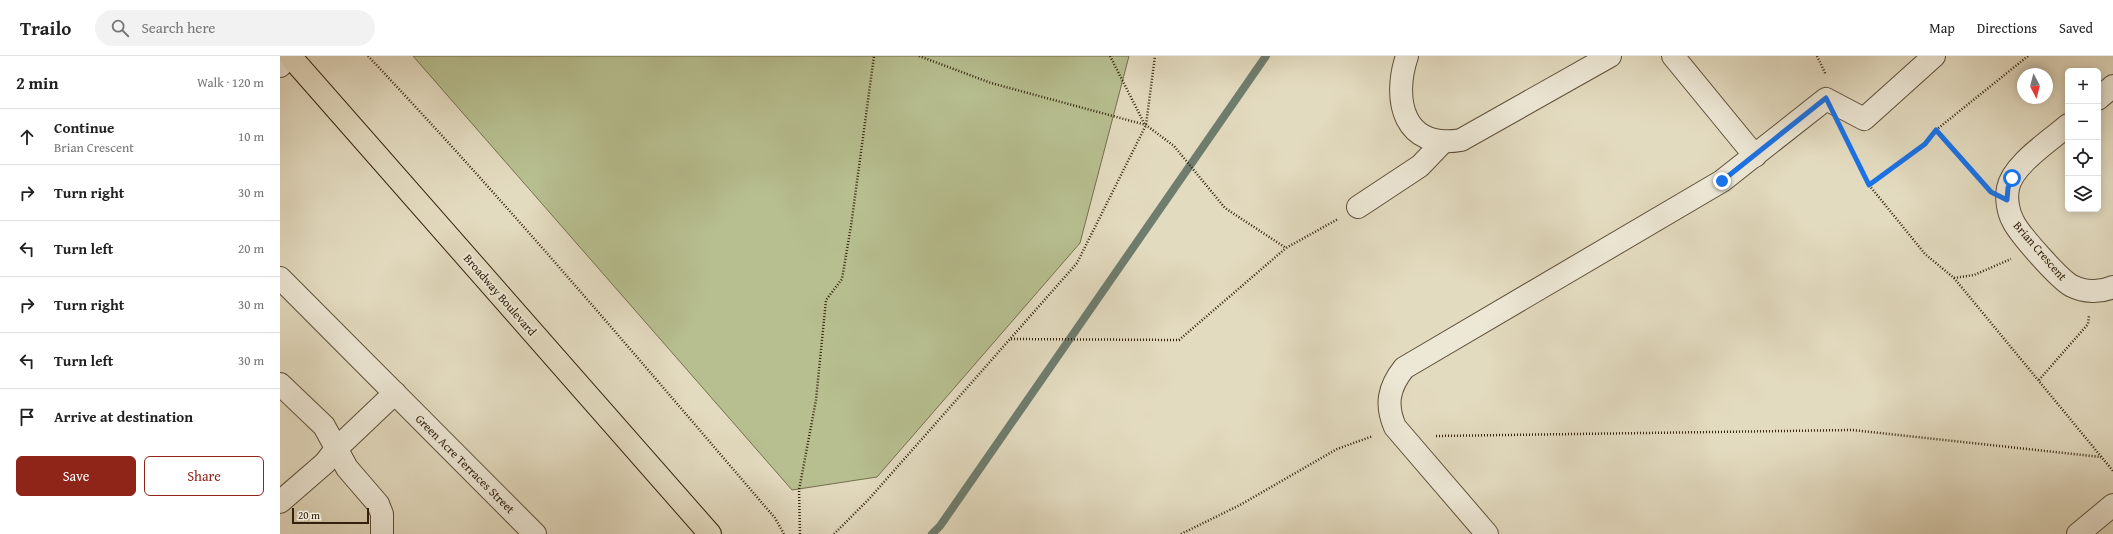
<!DOCTYPE html>
<meta charset="utf-8">
<style>
body{margin:0;font-family:"Gentium Book Plus",serif;background:#f2f2f2;color:#222}
.controls{position:absolute;right:12px;top:12px;display:grid;overflow:hidden;border-radius:6px;box-shadow:0 2px 10px #0003}
.controls button{width:36px;height:36px;display:grid;place-items:center;padding:0;border:0;border-bottom:1px solid #e0e0e0;background:#fff;color:#222;font:20px sans-serif}
.compass{position:absolute;left:1737px;top:12px;width:36px;height:36px;border-radius:50%;background:#fff;box-shadow:0 2px 10px #0003;rotate:173deg}
.scale{position:absolute;left:12px;bottom:10px;width:77px;box-sizing:border-box;padding-left:4px;border:2px solid #33210d;border-top:0;font-size:11px;line-height:14px;white-space:nowrap;color:#33210d;-webkit-text-stroke:3px #ede8d6;paint-order:stroke}
.stop{position:absolute;width:12px;height:12px;margin:-9px;border:3px solid #1a73e8;border-radius:50%;background:#fff}
.stop.end{background:#1a73e8;border-color:#fff;box-shadow:0 1px 4px #0008}
.list{margin:0;padding:0;list-style:none}
h2{display:flex;justify-content:space-between;align-items:center;height:52px;margin:0;padding:0 16px;font-size:17px}
h2 small{font-size:13px;font-weight:400;color:#767676}
.list li{display:grid;grid-template-columns:26px 1fr auto;gap:12px;align-items:center;box-sizing:border-box;height:56px;padding:0 16px;border-top:1px solid #e0e0e0}
.list b{display:block;font-size:15px;white-space:nowrap}
.list p{margin:0;font-size:13px;white-space:nowrap;color:#767676}
.list em{font-size:13px;font-style:normal;color:#767676}
.actions{display:flex;gap:8px;padding:12px 16px}
.actions a{flex:1;padding:9px 0;border:1px solid #8f2418;border-radius:6px;text-align:center;font-size:14px;color:#8f2418}
.actions .main{background:#8f2418;color:#fff}
.icon{flex:none;width:22px;height:22px;fill:none;stroke:currentColor;stroke-width:2;stroke-linecap:round;stroke-linejoin:round}
.map{position:relative;flex:none;width:1833px;height:478px;overflow:hidden}
header{display:flex;align-items:center;gap:24px;box-sizing:border-box;height:56px;padding:0 20px;background:#fff;border-bottom:1px solid #e0e0e0}
header strong{font-size:19px}
nav{display:flex;gap:22px;margin-inline-start:auto;font-size:14px}
.search{width:280px;height:36px;background:#f2f2f2;display:flex;align-items:center;gap:10px;box-sizing:border-box;padding:0 14px;border-radius:22px;color:#767676;font-size:15px}
main{display:flex}
aside{flex:1;background:#fff}
.map>svg:first-child{display:block}
</style>
<header>
<strong>Trailo</strong>
<div class="search"><svg class="icon" aria-label="search" viewBox="0 0 24 24"><circle cx="10" cy="10" r="6"/><path d="M15 15l6 6"/></svg>Search here</div>
<nav><a>Map</a><a>Directions</a><a>Saved</a></nav>
</header>
<main>
<aside>
<h2>2 min<small>Walk · 120 m</small></h2>
<ul class="list">
<li><svg class="icon" aria-label="ahead" viewBox="0 0 24 24"><path d="M12 20V5M6 11l6-6 6 6"/></svg><div><b>Continue</b><p>Brian Crescent</p></div><em>10 m</em></li>
<li><svg class="icon" aria-label="right" viewBox="0 0 24 24"><path d="M7 20v-9h11M14 6l5 5-5 5"/></svg><div><b>Turn right</b></div><em>30 m</em></li>
<li><svg class="icon" aria-label="left" viewBox="0 0 24 24"><path d="M17 20v-9H6M10 6l-5 5 5 5"/></svg><div><b>Turn left</b></div><em>20 m</em></li>
<li><svg class="icon" aria-label="right" viewBox="0 0 24 24"><path d="M7 20v-9h11M14 6l5 5-5 5"/></svg><div><b>Turn right</b></div><em>30 m</em></li>
<li><svg class="icon" aria-label="left" viewBox="0 0 24 24"><path d="M17 20v-9H6M10 6l-5 5 5 5"/></svg><div><b>Turn left</b></div><em>30 m</em></li>
<li><svg class="icon" aria-label="arrive" viewBox="0 0 24 24"><path d="M6 21V4h12l-3 4 3 4H6"/></svg><div><b>Arrive at destination</b></div></li>
</ul>
<div class="actions"><a class="main">Save</a><a>Share</a></div>
</aside>
<div class="map">
<svg width="1833" height="478" viewBox="0 0 1833 478">
<rect width="100%" height="100%" fill="#e3dbc0"/>
<filter id="stains"><feTurbulence type="fractalNoise" baseFrequency=".005" numOctaves="4"/><feColorMatrix values="0 0 0 0 .2 0 0 0 0 .09 0 0 0 0 .02 0 0 0 .5 -.17"/></filter>
<radialGradient id="worn" r=".72"><stop offset=".6" stop-color="#630" stop-opacity="0"/><stop offset="1" stop-color="#630" stop-opacity=".3"/></radialGradient>
<polygon fill="#b7bf90" stroke="#75704e" points="133,0 849,0 800,187 597,421 512,434"/>
<g fill="none" stroke-linecap="round" stroke-linejoin="round">
<polyline stroke="#6e7d6e" stroke-width="8" points="652,478 660,470 986,0"/>
<g stroke="#5f503a" stroke-width="24">
<g id="minor">
<path d="M 1127,0 C 1112,45 1124,94 1181,84 L 1330,0"/>
<polyline points="1393,0 1475,100"/>
<polyline points="0,10 10,0"/>
<polyline points="1818,43 1833,30"/>
<path d="M 1788,69 C 1770,85 1733,108 1728,132 C 1726,143 1728,156 1733,165 C 1739,178 1780,224 1792,230 C 1804,236 1820,237 1833,231"/>
<polyline points="1078,151 1140,110 1163,86"/>
<polyline points="0,222 255,478"/>
<polyline points="0,328 44,370 67,412 98,448 102,458 102,478"/>
<polyline points="0,446 45,407 56,393 115,337"/>
<path d="M 1207,478 L 1115,371 C 1105,348 1109,331 1124,312 L 1442,125 L 1546,43 L 1584,63 L 1654,0"/>
<polyline points="1798,478 1833,449"/>
</g>
</g>
<g stroke="#33210d" stroke-width="24">
<polyline id="major" points="10,0 430,478"/>
</g>
<g stroke="#33210d" stroke-width="2.5" stroke-dasharray="1 2" stroke-linecap="butt">
<path d="M 88,0 C 229,149 361,306 495,462 L 504,478"/>
<polyline points="639,0 711,27 866,69 894,90 945,152 1006,192 1058,163"/>
<polyline points="830,0 865,69"/>
<polyline points="1537,0 1546,19"/>
<polyline points="1656,74 1704,127"/>
<polyline points="1565,81 1589,129 1645,198 1674,222 1833,415"/>
<polyline points="1589,129 1645,87 1656,74 1748,0"/>
<polyline points="1674,222 1694,219 1731,203"/>
<polyline points="731,283 899,284 1006,192"/>
<polyline points="1759,324 1808,268 1809,260"/>
<polyline points="1156,380 1572,374 1821,401"/>
<polyline points="520,478 519,434 536,344 546,244 562,223 571,170 594,0"/>
<polyline points="554,478 589,443 797,207 866,69 875,0"/>
<polyline points="901,478 960,449 1057,393 1093,380"/>
</g>
<use href="#minor" stroke="#ede8d6" stroke-width="22"/>
<use href="#major" stroke="#e3dbc0" stroke-width="22"/>
</g>
<g fill="none" stroke-linecap="round" stroke-linejoin="round">
<polyline stroke="#1a73e8" stroke-width="5" points="1442,125 1546,42 1589,129 1645,88 1656,74 1711,136 1727,144 1728,132 1732,122"/>
</g>
<g text-anchor="middle" stroke-width="4" stroke-linejoin="round" paint-order="stroke">
<g font-size="12" fill="#33210d" stroke="#ede8d6">
<text transform="translate(1760 195) rotate(49)" y="4">Brian Crescent</text>
<text transform="translate(220 239) rotate(49)" y="4">Broadway Boulevard</text>
<text transform="translate(185 408) rotate(45)" y="4">Green Acre Terraces Street</text>
</g>
</g>
<rect width="100%" height="100%" filter="url(#stains)"/>
<rect width="100%" height="100%" fill="url(#worn)"/>
</svg>
<div class="controls">
<button>+</button>
<button>−</button>
<button><svg class="icon" aria-label="locate" viewBox="0 0 24 24"><circle cx="12" cy="12" r="6"/><path d="M12 2v4M12 18v4M2 12h4M18 12h4"/></svg></button>
<button><svg class="icon" aria-label="layers" viewBox="0 0 24 24"><path d="M12 4l9 5-9 5-9-5zM3 14l9 5 9-5"/></svg></button>
</div>
<svg class="compass" viewBox="-18 -18 36 36"><path d="M0-13l5 13h-10z" fill="#e53935"/><path d="M0 13l5-13h-10z" fill="#767676"/></svg>
<div class="scale">20 m</div>
<div class="stop" style="left:1732px;top:122px"></div>
<div class="stop end" style="left:1442px;top:125px"></div>
</div>
</main>
